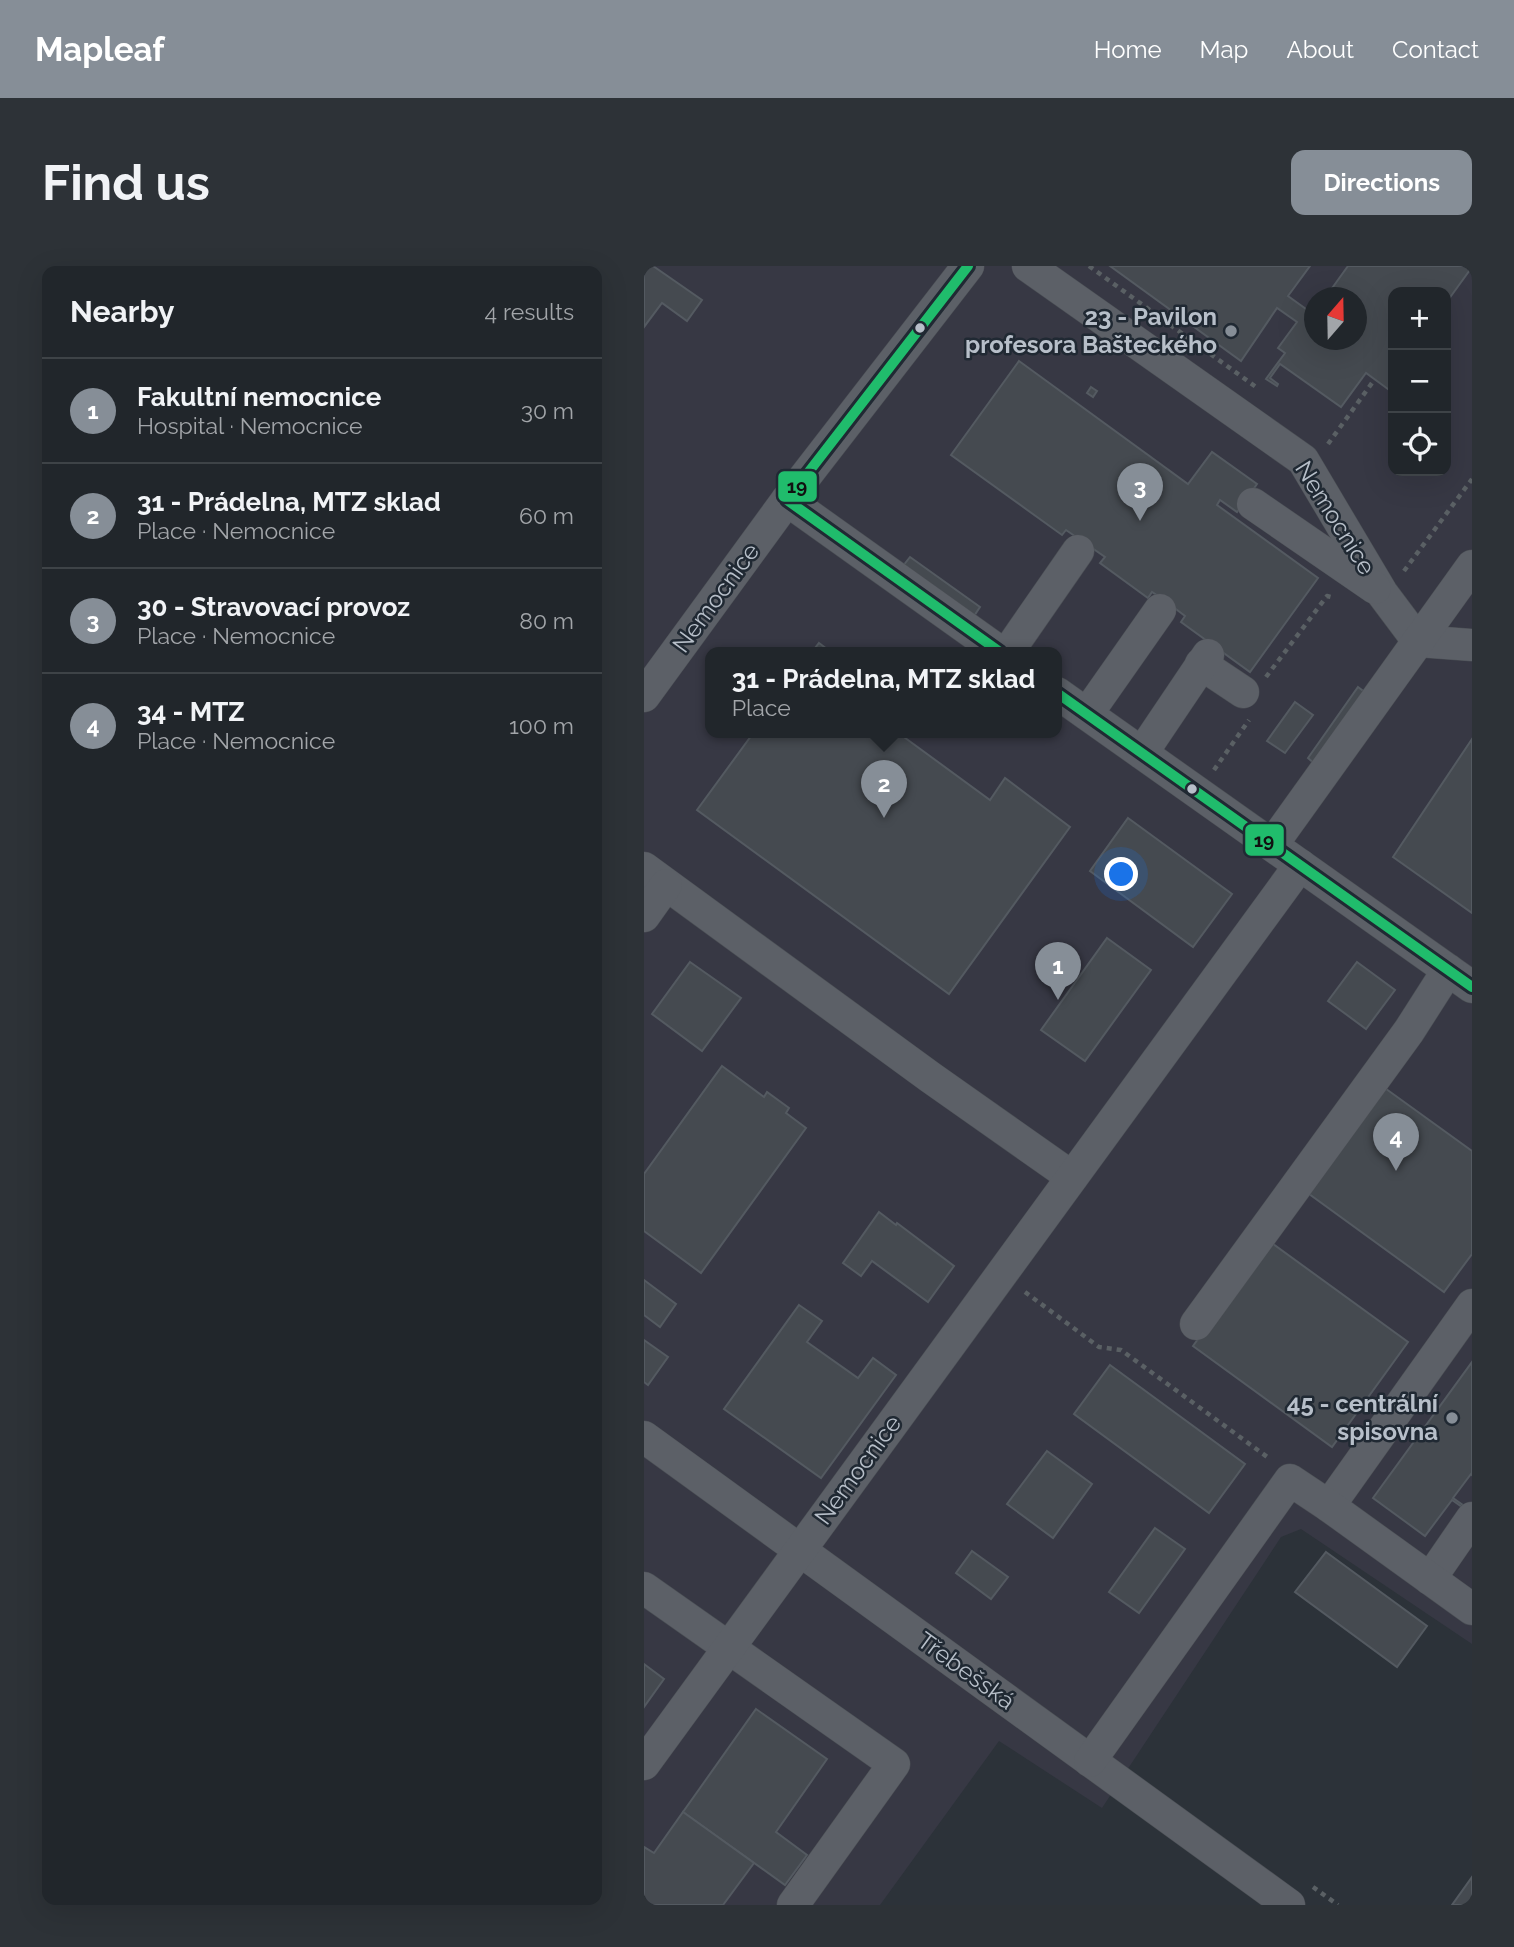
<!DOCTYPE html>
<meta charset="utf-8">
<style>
body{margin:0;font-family:Raleway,sans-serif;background:#2d3237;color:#f1f3f6}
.controls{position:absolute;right:21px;top:21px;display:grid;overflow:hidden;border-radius:14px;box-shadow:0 7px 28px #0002}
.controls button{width:63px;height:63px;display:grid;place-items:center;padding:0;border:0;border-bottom:2px solid #3e4347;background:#21262b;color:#f1f3f6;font:35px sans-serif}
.compass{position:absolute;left:660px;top:21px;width:63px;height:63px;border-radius:50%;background:#21262b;box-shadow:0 7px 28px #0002;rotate:20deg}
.you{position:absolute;left:478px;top:609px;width:24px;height:24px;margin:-18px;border:5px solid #fff;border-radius:50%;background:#1a73e8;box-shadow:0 0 0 10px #1a73e833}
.badge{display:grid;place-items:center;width:46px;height:46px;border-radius:50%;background:#868e97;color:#fff;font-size:23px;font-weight:700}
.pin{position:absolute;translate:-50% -58px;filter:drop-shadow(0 2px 4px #0008)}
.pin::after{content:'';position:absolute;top:37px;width:24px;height:21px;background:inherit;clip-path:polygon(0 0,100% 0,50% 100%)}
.popup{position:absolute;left:61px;top:381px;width:357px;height:91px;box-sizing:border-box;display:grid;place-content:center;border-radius:14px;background:#21262b;filter:drop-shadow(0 2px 5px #0005);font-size:23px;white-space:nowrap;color:#a2a5a9}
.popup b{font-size:26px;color:#f1f3f6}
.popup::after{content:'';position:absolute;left:50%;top:100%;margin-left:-14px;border:14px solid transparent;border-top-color:#21262b}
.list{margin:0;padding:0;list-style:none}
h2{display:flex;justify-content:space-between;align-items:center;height:91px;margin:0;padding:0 28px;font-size:30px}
h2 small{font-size:23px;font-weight:400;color:#a2a5a9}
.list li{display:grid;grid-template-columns:46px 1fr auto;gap:21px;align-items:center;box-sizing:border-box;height:105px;padding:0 28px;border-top:2px solid #3e4347}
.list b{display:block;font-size:26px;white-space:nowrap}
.list p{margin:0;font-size:23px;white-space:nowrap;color:#a2a5a9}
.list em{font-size:23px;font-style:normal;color:#a2a5a9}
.icon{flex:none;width:38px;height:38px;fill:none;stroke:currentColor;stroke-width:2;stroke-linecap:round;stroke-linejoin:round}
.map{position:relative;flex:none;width:828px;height:1639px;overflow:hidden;border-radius:14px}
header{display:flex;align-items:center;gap:42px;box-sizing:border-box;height:98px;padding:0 35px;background:#868e97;color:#fff}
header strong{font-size:33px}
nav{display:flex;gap:38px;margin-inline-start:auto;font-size:24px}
.intro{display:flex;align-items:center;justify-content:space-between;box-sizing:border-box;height:168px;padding:0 42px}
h1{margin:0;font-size:49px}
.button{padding:18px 32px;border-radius:14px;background:#868e97;color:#fff;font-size:24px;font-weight:700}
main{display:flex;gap:42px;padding:0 42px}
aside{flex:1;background:#21262b;border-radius:14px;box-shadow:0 7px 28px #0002}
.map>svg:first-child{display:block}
</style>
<header>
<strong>Mapleaf</strong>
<nav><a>Home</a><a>Map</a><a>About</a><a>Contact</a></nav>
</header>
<div class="intro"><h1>Find us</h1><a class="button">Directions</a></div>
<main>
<aside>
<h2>Nearby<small>4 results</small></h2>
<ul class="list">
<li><span class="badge">1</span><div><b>Fakultní nemocnice</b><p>Hospital · Nemocnice</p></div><em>30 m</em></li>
<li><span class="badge">2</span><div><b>31 - Prádelna, MTZ sklad</b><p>Place · Nemocnice</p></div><em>60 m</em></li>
<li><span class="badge">3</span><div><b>30 - Stravovací provoz</b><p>Place · Nemocnice</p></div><em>80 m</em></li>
<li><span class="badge">4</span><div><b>34 - MTZ</b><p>Place · Nemocnice</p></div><em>100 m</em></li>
</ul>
</aside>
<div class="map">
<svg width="828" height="1639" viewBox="0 0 828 1639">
<rect width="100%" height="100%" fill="#2c3239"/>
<path fill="#373844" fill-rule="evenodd" d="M 0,0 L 828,0 L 828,1378 L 657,1263 L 637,1271 L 458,1542 L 355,1475 L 236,1639 L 0,1639 ZM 749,26 L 802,26 L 802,205 L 749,205 ZM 670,32 L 712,32 L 712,74 L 670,74 ZM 67,386 L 413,386 L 413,466 L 67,466 Z"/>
<g fill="#454a50" stroke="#545a61" stroke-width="2">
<polygon points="0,0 9,0 58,34 43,55 18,37 0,61"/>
<polygon points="466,0 666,0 644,30 669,48 670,46 670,74 712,74 712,32 681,32 704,0 828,0 828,1 802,37 802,26 749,26 749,124 748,126 722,107 697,141 636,98 626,112 634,118 633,120 622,113 641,87 634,82 653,56 633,42 597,95"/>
<polygon points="375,95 544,218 568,186 613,218 593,246 576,234 573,239 674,312 606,406 537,356 541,350 520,334 508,326 504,332 456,297 461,291 422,264 418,269 307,189"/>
<polygon points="447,121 453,125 449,131 443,127"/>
<polygon points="266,291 336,341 330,350 259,300"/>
<polygon points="175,377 187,386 168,386"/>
<polygon points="714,421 722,427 671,498 664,492"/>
<polygon points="651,436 669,449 641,487 623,475"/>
<polygon points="110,466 253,466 346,534 361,512 426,561 305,728 53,544"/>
<polygon points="828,473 828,647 749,591"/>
<polygon points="484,552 588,628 549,681 446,605"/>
<polygon points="463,672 507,704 441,795 397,764"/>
<polygon points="46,696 97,732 58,785 8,748"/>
<polygon points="713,696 751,724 722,763 684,735"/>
<polygon points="78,800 120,831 123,826 145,842 142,847 162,862 57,1007 0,965 0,908"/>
<polygon points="738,820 828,885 828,988 800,1026 661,925"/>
<polygon points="235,946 252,959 253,957 310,1000 284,1036 228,995 217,1010 199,997"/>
<polygon points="625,975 764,1076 688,1181 549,1080"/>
<polygon points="0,1014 32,1038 16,1061 0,1049"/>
<polygon points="155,1039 178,1055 163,1076 214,1112 229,1092 252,1109 177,1212 80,1143"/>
<polygon points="0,1074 24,1091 4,1119 0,1116"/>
<polygon points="828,1096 828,1209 827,1208 809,1232 819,1239 818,1241 808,1234 781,1270 729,1232"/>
<polygon points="466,1099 601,1198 565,1247 430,1148"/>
<polygon points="403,1185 448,1218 409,1272 363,1238"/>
<polygon points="511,1262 541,1283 495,1347 465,1326"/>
<polygon points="328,1285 364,1311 347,1333 312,1307"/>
<polygon points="682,1286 783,1360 753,1401 651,1326"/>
<polygon points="0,1398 20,1413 0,1441"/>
<polygon points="112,1443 183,1493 132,1566 163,1589 141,1619 39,1546"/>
<polygon points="39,1546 110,1597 79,1639 0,1639 0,1581 10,1587"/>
<polygon points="828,1611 828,1639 808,1639"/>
</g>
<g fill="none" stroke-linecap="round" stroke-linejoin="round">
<g stroke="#4a4e54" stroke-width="33">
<g id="minor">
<polyline points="384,0 659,194 738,327 774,375"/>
<polyline points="143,234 356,386"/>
<polyline points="609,238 731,322"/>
<polyline points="774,375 828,379"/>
<polyline points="364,386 434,285"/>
<polyline points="557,398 599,426"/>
<polyline points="413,427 828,721"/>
<polyline points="0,430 143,234 324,0"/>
<polyline points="443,448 516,344"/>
<polyline points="498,487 564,389"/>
<polyline points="628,579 828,300"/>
<polyline points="0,602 286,811 428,911"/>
<polyline points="0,650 22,619"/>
<polyline points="552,1058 765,765 804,704"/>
<polyline points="0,1171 645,1639"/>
<polyline points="685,1240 828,1039"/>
<polyline points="786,1313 828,1252"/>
<polyline points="0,1322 250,1498 149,1639"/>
<polyline points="446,1495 646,1214 685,1240 828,1343"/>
<polyline points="0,1498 656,599"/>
</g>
</g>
<g stroke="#5a6064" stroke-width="4.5" stroke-dasharray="5 5" stroke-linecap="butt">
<polyline points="445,0 612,121"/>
<polyline points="684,178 728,117"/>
<polyline points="760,305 828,213"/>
<polyline points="622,411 683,330 691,332"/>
<polyline points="570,504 605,454"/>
<polyline points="381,1026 455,1081 477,1084 626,1193"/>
<polyline points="669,1621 694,1639"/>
</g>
<use href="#minor" stroke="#5c6067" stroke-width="32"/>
<g stroke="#202933" stroke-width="16">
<g id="bus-1">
<polyline points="324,0 143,234 356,386"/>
<polyline points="413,427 828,721"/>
</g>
</g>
<use href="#bus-1" stroke="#20bc6c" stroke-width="10"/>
</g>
<g fill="#b7bfc9" stroke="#202933" stroke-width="2.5">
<circle cx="276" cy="62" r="6"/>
<circle cx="548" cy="523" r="6"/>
</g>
<g fill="#868e97" stroke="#202933" stroke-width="2.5">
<circle cx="587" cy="65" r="7"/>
<circle cx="808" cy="1152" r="7"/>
</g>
<g text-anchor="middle" stroke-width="5" stroke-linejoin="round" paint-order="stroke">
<g font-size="24" font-weight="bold" fill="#b7bfc9" stroke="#202933" text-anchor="end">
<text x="573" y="59">23 - Pavilon<tspan x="573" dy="28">profesora Bašteckého</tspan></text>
<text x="794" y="1146">45 - centrální<tspan x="794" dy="28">spisovna</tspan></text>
</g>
<g font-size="24" fill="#b7bfc9" stroke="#202933">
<text transform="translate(691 252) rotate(58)" y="8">Nemocnice</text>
<text transform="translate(72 332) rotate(-54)" y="8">Nemocnice</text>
<text transform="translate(214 1204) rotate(-54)" y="8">Nemocnice</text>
<text transform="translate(322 1405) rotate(36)" y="8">Třebešská</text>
</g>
</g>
<g stroke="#202933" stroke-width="2.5">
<rect x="133" y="204" width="41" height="33" rx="7" fill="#20bc6c"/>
<rect x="600" y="557" width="41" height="34" rx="7" fill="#20bc6c"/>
</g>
<g font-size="19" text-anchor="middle" font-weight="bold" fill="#111">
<text x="153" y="227">19</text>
<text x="620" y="581">19</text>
</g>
</svg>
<div class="controls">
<button>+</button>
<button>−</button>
<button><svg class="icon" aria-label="locate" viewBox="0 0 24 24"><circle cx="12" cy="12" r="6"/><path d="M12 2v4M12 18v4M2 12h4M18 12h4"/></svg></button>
</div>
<svg class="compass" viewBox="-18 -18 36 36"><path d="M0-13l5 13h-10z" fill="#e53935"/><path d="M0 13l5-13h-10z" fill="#a2a5a9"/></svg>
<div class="you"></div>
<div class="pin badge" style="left:414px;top:734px">1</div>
<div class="pin badge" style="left:240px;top:552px">2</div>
<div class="popup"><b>31 - Prádelna, MTZ sklad</b>Place</div>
<div class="pin badge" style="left:496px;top:255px">3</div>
<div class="pin badge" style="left:752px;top:905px">4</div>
</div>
</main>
